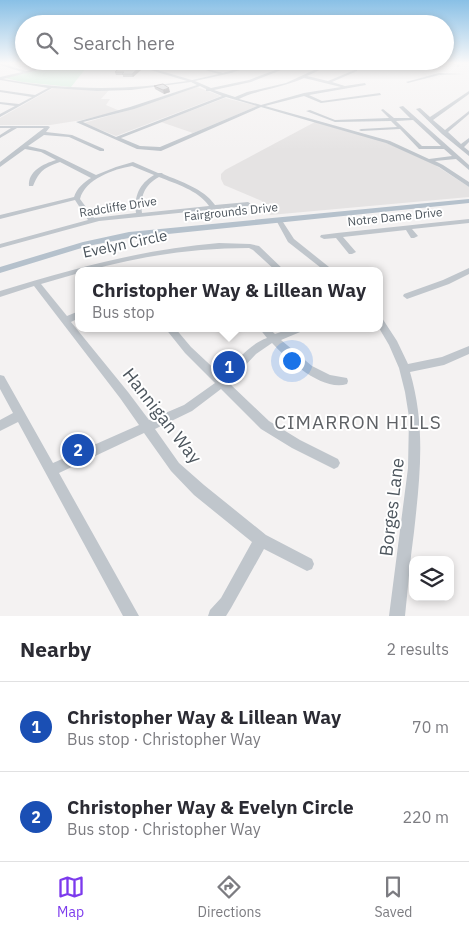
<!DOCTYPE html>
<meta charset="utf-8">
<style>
body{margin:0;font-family:"IBM Plex Sans",sans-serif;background:#f7f7f7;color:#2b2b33}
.controls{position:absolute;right:15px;bottom:15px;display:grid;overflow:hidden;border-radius:10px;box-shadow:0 2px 8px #0003}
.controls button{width:45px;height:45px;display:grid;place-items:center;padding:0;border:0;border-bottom:1px solid #e1e1e2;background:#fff;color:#2b2b33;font:25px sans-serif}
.you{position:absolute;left:291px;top:360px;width:18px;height:18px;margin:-12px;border:4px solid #fff;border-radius:50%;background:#1a73e8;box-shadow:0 0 0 8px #1a73e833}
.badge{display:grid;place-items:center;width:32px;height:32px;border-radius:50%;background:#7c3aed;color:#fff;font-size:16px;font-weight:700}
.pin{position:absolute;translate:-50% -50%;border:2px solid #fff;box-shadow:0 1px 5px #0006}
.popup{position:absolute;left:75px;top:267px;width:308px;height:65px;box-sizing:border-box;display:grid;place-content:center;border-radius:10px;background:#fff;filter:drop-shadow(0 1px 4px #0005);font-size:16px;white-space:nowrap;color:#7c7c81}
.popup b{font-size:19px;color:#2b2b33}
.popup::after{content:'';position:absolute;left:50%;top:100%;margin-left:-10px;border:10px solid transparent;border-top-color:#fff}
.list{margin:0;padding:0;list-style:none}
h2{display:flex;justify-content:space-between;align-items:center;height:65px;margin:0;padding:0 20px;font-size:21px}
h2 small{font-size:16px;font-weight:400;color:#7c7c81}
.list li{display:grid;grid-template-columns:32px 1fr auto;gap:15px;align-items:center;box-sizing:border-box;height:90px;padding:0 20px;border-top:1px solid #e1e1e2}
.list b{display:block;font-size:19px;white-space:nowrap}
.list p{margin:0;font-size:16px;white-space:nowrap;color:#7c7c81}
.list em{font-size:16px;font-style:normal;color:#7c7c81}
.icon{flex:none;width:28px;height:28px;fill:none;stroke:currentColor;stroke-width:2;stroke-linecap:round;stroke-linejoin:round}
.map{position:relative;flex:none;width:469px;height:616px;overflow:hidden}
.search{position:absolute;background:#fff;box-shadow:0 2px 8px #0003;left:15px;right:15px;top:15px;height:55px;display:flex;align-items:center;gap:12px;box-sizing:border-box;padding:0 18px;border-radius:28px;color:#7c7c81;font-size:19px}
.sheet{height:245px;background:#fff}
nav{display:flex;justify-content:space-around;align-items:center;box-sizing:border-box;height:70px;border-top:1px solid #e1e1e2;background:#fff;font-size:14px;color:#7c7c81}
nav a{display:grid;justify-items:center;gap:2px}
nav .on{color:#7c3aed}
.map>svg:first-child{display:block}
</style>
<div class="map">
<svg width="469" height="616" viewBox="0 0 469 616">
<rect width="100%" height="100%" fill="#f4f2f2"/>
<g fill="#e5e3e3">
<polygon points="197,87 221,96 116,136 84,123 125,111"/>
<polygon points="53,88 110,89 101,99 110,99 106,105 120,111 82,120 50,125 0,125 0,118"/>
<polygon points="225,98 257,106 193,133 161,122"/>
<polygon points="315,122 382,141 432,163 469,187 469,197 270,215 262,201 224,185 221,179 221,174 225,170"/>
</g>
<polygon fill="#c7ebd5" points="68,63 90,63 71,87 22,82 5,78"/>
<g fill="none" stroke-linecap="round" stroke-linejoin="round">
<g fill="#c0c6cc" fill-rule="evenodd">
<path d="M 0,63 L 26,71 L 59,63 L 66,63 L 3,79 C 65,90 125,91 187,81 L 127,63 L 133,63 L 192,80 L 219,74 L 181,63 L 187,63 L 207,69 L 218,65 L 215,63 L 220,63 L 222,66 L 211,70 L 223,73 L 255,63 L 261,63 L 231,73 L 195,81 L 211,88 L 249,80 L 294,63 L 299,63 L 251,82 L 214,90 L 235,97 L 247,92 L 286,83 L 329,63 L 334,63 L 307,76 L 328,81 L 357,69 L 357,71 L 332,82 L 345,86 L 365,83 L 366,85 L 309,95 L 322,101 L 380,93 L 381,95 L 321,103 L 304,96 L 265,106 L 390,141 L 429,159 L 452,156 L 444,149 L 419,149 L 400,129 L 361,131 L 359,130 L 361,129 L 397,127 L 391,121 L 335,122 L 306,111 L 310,110 L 335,120 L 389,118 L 381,110 L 383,109 L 394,118 L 410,118 L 399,107 L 403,106 L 469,165 L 469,170 L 456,159 L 435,161 L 443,165 L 469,182 L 469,187 L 439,167 L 386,143 L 261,107 L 161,151 L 137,149 L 76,122 L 130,107 L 197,85 L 191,82 L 131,90 L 97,91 L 52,88 L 0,117 L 0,114 L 15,106 L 0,104 L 0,102 L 19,104 L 32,97 L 0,92 L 0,90 L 35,95 L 48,88 L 0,80 L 0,77 L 22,72 L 0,65 ZM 304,78 L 341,87 L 304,93 L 261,105 L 239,99 C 260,89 282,88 304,78 ZM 200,86 L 206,89 L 206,91 L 210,91 L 222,96 L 116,137 L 83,122 L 134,109 ZM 226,97 L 257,106 L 160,147 L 140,146 L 121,138 ZM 413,120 L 441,146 L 422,146 L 396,121 Z"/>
<polygon points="456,63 460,63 459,67 457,67"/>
<polygon points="425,66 426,68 382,68 384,67"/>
<polygon points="439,73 464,74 439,75 408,83 406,82"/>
<polygon points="469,91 469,94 433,120 445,130 469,111 469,114 448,132 461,144 469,138 469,142 464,147 469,151 469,156 442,134 416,109 420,108 430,117"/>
<path d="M 0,126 L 48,126 L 50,127 L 46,132 L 72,135 L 104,149 L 104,151 L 100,151 L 69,137 L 44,135 L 28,146 L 45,150 L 96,175 L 116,167 L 133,162 L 158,173 L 162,173 L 163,174 C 181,182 203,188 215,205 L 248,202 L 251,204 L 248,206 L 99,221 L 0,248 L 0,244 L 88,220 L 75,200 L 0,219 L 0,215 L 74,197 C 77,188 84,182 91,178 L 60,162 C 44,168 40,170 33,186 L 29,186 C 28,171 43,164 56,160 L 41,152 L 25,149 L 0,167 L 0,162 L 44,128 L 17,128 L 0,138 L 0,135 L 11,128 L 0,128 ZM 132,166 L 154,175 C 139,184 134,196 136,213 L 94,218 L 80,199 C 85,179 114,169 132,166 ZM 159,177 C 176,184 198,190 209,206 L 142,213 C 140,197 144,185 159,177 Z"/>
<polygon points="279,218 281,219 294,239 334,271 325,271 288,242 276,220"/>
<polygon points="469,219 469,223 412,229 418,236 414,238 411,238 406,230 343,237 356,252 352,254 349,254 336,238 324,239 320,237 321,235 337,233"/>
<path d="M 219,243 L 250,244 L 259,246 L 285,271 L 276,271 L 253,250 L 249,248 C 194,248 140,256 87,271 L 79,271 L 79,273 L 41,284 L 67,316 L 79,311 L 79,318 L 71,322 L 128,392 L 149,420 L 184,405 L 215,383 L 185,353 L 165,328 L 175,328 L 191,347 L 222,376 C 235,363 249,344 267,338 L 259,328 L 269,328 L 275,334 L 292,328 L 306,328 L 305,330 L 281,340 L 312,366 L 330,375 L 347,378 L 348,381 L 347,384 C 322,392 287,359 272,343 L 256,354 L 229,383 L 269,421 L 300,440 L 338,459 L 340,463 L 338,467 L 334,469 L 292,448 L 261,429 L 221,389 L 192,411 L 155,429 L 179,463 L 204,485 L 266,535 L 312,559 L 314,564 L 312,569 L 307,571 L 264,549 L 231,608 L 226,616 L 208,616 L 210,610 L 221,598 L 252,542 L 194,495 L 171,471 L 144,433 L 59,473 L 139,616 L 123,616 L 18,422 L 0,431 L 0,420 L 13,413 L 0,389 L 0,375 L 4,376 L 53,463 L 139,425 L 120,398 L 34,286 L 0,297 L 0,291 C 72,269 143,249 219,243 Z"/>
<polygon points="469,268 469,274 449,284 407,299 403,296 404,294 443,280"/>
<path d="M 379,317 L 382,318 L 397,341 L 408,364 L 442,357 L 469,346 L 469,354 L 444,365 L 410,372 C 426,427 420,476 414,532 C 410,560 408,588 405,616 L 389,616 L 408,468 L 409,417 L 405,392 L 399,368 L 389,345 L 379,328 Z"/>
</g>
<polygon fill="#b5c1cc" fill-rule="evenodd" points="469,199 469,203 129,238 88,246 0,273 0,267 83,242 129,232"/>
</g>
<g fill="#b0b1b5">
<polygon points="140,67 141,70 133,77 123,77 123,75 116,75 115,72"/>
<polygon points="154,86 170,92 164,94 155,89"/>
</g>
<g fill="#909094">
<polygon points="140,67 141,70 133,77 132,74"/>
<polygon points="169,88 170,92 164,94 163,90"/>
</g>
<g fill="#cdced3" stroke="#909094">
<polygon points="122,66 140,67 132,74 122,74 124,72 115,72"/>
<polygon points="163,84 169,88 163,90 154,86"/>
</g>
<linearGradient id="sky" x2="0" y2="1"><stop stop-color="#89c0e6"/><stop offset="0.42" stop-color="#faf9f9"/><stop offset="1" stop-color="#faf9f9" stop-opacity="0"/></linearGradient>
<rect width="469" height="150" fill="url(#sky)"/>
<g text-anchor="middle" stroke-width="4" stroke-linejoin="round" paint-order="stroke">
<g font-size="12" fill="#4c555d" stroke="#fff">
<text transform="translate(118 207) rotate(-9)" y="4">Radcliffe Drive</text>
<text transform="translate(231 212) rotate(-6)" y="4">Fairgrounds Drive</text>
<text transform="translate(395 217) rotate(-6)" y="4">Notre Dame Drive</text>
</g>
<g font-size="15" fill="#4c555d" stroke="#fff">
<text transform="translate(125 244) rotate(-12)" y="5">Evelyn Circle</text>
</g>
<g font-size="18" fill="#4c555d" stroke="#fff">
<text transform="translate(162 416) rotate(52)" y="6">Hannigan Way</text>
<text transform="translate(392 507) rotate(-83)" y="6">Borges Lane</text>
</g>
<g font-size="19" letter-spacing="1" fill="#5f6266" stroke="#fff">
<text x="358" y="429">CIMARRON HILLS</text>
</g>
</g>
</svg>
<div class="controls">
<button><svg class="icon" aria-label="layers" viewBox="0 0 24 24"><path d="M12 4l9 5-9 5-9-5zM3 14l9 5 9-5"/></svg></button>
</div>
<div class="you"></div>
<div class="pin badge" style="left:229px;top:367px;background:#1a4fb4">1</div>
<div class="popup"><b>Christopher Way &amp; Lillean Way</b>Bus stop</div>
<div class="pin badge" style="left:78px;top:450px;background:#1a4fb4">2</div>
<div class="search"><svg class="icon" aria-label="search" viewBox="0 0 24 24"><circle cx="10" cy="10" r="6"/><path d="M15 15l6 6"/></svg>Search here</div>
</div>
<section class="sheet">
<h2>Nearby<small>2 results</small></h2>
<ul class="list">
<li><span class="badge" style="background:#1a4fb4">1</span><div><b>Christopher Way &amp; Lillean Way</b><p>Bus stop · Christopher Way</p></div><em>70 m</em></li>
<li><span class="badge" style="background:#1a4fb4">2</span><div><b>Christopher Way &amp; Evelyn Circle</b><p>Bus stop · Christopher Way</p></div><em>220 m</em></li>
</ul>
</section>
<nav>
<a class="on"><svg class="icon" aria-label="map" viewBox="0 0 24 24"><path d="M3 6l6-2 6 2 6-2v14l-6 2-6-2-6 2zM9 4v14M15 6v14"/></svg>Map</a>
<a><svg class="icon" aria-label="directions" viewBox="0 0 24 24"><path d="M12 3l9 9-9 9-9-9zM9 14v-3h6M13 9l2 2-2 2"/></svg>Directions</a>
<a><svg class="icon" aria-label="saved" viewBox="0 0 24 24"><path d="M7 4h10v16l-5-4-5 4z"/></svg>Saved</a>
</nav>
